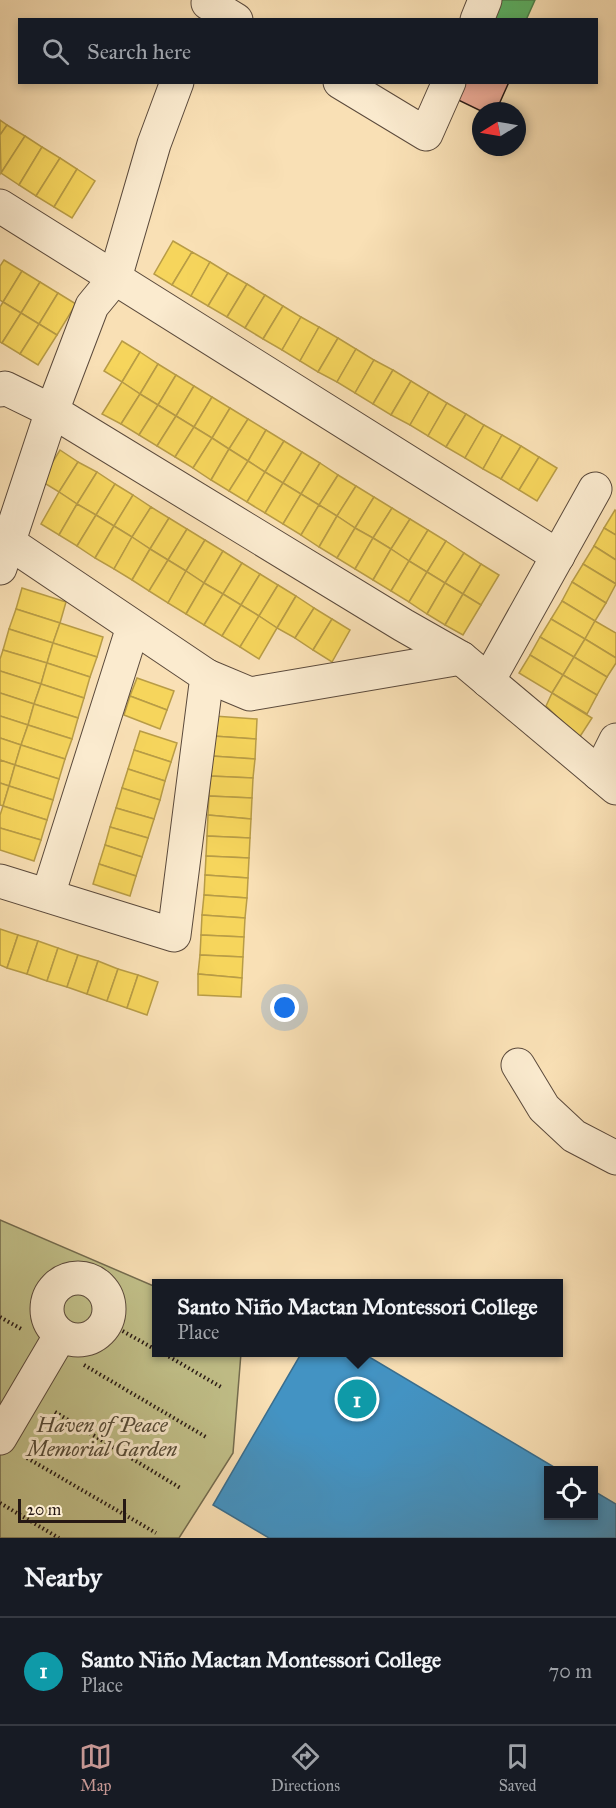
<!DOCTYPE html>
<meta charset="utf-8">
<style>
body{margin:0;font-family:"IM FELL Great Primer",serif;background:#242831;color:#f1f3f6}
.controls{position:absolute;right:18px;bottom:18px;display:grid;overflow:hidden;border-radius:0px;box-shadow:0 3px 9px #0003}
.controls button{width:54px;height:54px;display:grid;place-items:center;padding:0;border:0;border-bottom:2px solid #363941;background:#171b24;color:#f1f3f6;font:30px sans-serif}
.compass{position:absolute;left:472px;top:102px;width:54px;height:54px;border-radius:50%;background:#171b24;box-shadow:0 3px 9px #0003;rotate:259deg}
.scale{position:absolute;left:18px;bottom:15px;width:108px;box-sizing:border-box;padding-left:6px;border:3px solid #261814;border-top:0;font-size:16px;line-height:21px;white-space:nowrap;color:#261814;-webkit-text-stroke:4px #fbebcf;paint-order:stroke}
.you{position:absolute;left:285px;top:1008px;width:21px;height:21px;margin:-15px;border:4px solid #fff;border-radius:50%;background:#1a73e8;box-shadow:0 0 0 9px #1a73e833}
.badge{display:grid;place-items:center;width:39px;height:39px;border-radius:50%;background:#c59692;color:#fff;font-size:20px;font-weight:700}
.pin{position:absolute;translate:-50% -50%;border:3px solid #fff;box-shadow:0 2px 6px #0006}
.popup{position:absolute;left:152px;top:1279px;width:411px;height:78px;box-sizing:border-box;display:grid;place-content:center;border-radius:0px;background:#171b24;filter:drop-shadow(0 2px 4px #0005);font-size:20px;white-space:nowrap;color:#9ea1a6}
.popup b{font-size:22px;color:#f1f3f6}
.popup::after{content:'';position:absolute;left:50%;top:100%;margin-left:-12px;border:12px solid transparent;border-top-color:#171b24}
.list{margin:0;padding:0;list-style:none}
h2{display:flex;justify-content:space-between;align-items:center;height:78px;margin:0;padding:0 24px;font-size:26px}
h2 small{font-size:20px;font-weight:400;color:#9ea1a6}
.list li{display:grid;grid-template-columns:39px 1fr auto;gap:18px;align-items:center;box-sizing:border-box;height:108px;padding:0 24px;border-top:2px solid #363941}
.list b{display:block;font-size:22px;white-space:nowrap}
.list p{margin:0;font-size:20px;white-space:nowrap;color:#9ea1a6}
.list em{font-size:20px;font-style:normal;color:#9ea1a6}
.icon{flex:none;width:33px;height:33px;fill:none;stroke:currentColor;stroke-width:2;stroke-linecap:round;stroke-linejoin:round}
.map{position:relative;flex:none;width:616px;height:1538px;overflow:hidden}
.search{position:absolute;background:#171b24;box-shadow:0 3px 9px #0003;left:18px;right:18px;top:18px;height:66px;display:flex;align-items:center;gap:15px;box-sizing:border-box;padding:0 21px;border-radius:0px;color:#9ea1a6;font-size:22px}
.sheet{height:186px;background:#171b24}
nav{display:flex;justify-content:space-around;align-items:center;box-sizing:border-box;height:84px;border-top:2px solid #363941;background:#171b24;font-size:16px;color:#9ea1a6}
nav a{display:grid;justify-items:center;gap:3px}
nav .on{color:#c59692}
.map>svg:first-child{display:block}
</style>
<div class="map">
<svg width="616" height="1538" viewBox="0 0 616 1538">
<rect width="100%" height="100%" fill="#f9e0b5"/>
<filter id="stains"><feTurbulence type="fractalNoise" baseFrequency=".00333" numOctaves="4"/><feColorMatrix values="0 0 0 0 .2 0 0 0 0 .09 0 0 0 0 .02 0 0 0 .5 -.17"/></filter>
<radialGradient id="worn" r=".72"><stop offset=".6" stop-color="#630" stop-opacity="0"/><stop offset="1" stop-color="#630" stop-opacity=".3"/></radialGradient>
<polygon fill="#c2c18a" stroke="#746c4f" stroke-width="1.5" points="0,1220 156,1287 156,1352 241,1353 233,1453 179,1538 0,1538"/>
<g fill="#f6d55c" stroke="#b89c46" stroke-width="1.5">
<polygon points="0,120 7,125 0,135"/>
<polygon points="7,125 25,136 1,173 0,135"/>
<polygon points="25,136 42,147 19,185 1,173"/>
<polygon points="42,147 60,158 36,196 19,185"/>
<polygon points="60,158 77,169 54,207 36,196"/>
<polygon points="77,169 95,181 72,218 54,207"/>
<polygon points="173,241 192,252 172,285 154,274"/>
<polygon points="192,252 210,262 191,296 172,285"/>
<polygon points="4,260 22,271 3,302 0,300 0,266"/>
<polygon points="210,262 228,273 208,306 191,296"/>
<polygon points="22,271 40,282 21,313 3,302"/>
<polygon points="228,273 247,284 227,317 208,306"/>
<polygon points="40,282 58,293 39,324 21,313"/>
<polygon points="247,284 265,295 245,328 227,317"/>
<polygon points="58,293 76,304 57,335 39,324"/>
<polygon points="265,295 283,306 263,339 245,328"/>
<polygon points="3,302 21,313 2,343 0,342 0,307"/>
<polygon points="283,306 301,317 282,350 263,339"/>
<polygon points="21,313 39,324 20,354 2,343"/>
<polygon points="301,317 319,327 300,361 282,350"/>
<polygon points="39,324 57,335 38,365 20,354"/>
<polygon points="319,327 338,338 318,372 300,361"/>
<polygon points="338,338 356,349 337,382 318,372"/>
<polygon points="122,341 140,352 122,382 104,371"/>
<polygon points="356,349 374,360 355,393 337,382"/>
<polygon points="140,352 158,364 140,394 122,382"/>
<polygon points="374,360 393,370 373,404 355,393"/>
<polygon points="158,364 176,375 158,405 140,394"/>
<polygon points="393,370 411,381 391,415 373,404"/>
<polygon points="176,375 194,386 176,416 158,405"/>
<polygon points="411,381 429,392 410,425 391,415"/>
<polygon points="122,382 140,394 121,424 102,414"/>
<polygon points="194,386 212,397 194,427 176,416"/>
<polygon points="429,392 447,403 428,436 410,425"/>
<polygon points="140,394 158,405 139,435 121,424"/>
<polygon points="212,397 230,408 212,438 194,427"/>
<polygon points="447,403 466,414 446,447 428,436"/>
<polygon points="158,405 176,416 157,446 139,435"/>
<polygon points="230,408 248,419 229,449 212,438"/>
<polygon points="466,414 484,425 465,458 446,447"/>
<polygon points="176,416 194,427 175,457 157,446"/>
<polygon points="248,419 266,430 248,461 229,449"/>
<polygon points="484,425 502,435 483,469 465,458"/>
<polygon points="194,427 212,438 193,468 175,457"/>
<polygon points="266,430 284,441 265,472 248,461"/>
<polygon points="502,435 521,446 501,479 483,469"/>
<polygon points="212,438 229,449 211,480 193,468"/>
<polygon points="284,441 302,452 283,483 265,472"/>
<polygon points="521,446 539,457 519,490 501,479"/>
<polygon points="229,449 248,461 229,491 211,480"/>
<polygon points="60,450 78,462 59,492 41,481"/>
<polygon points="302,452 320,463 301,494 283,483"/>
<polygon points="539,457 557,468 537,501 519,490"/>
<polygon points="248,461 265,472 247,502 229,491"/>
<polygon points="78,462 97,472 77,504 59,492"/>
<polygon points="320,463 338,475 319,505 301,494"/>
<polygon points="97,472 115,484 96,515 77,504"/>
<polygon points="265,472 283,483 265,513 247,502"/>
<polygon points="338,475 356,486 337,516 319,505"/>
<polygon points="283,483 301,494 283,524 265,513"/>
<polygon points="115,484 133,495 114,526 96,515"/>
<polygon points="356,486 374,497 355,528 337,516"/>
<polygon points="59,492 77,504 59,535 41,524"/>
<polygon points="301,494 319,505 301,535 283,524"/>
<polygon points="133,495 151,507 132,537 114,526"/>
<polygon points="374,497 392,508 373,538 355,528"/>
<polygon points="77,504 96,515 77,546 59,535"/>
<polygon points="319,505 337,516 319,547 301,535"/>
<polygon points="151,507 169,518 150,549 132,537"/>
<polygon points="392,508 410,519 391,549 373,538"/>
<polygon points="615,510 616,511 616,535 604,528"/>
<polygon points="96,515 114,526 95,558 77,546"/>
<polygon points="337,516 355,528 337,558 319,547"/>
<polygon points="169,518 187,529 168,560 150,549"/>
<polygon points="410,519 428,530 409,561 391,549"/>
<polygon points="114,526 132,537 114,569 95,558"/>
<polygon points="355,528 373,538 355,569 337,558"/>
<polygon points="604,528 616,535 616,560 594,546"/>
<polygon points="187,529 205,540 186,571 168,560"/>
<polygon points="428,530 446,541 427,572 409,561"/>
<polygon points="132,537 150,549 132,580 114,569"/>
<polygon points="373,538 391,549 373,580 355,569"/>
<polygon points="205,540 223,551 204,583 186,571"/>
<polygon points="446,541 464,553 445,583 427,572"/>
<polygon points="594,546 616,560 616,584 583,564"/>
<polygon points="150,549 168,560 149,591 132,580"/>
<polygon points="391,549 409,561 391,591 373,580"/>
<polygon points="223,551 242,563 223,594 204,583"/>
<polygon points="464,553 481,564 463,594 445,583"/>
<polygon points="168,560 186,571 168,603 149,591"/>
<polygon points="409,561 427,572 409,602 391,591"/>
<polygon points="242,563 260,574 241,605 223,594"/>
<polygon points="481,564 499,575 481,605 463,594"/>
<polygon points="583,564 616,584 606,603 572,582"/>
<polygon points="186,571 204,583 186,614 168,603"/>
<polygon points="427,572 445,583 427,614 409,602"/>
<polygon points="260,574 278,585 259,616 241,605"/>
<polygon points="572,582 606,603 595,621 562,601"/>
<polygon points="204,583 223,594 204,625 186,614"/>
<polygon points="445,583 463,594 445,625 427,614"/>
<polygon points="278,585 296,596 277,628 259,616"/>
<polygon points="22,588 66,602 60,623 16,609"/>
<polygon points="223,594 241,605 222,636 204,625"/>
<polygon points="463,594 481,605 463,635 445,625"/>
<polygon points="296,596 314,608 295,638 277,628"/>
<polygon points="562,601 595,621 585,639 551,619"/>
<polygon points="241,605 259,616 240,647 222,636"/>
<polygon points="314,608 332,619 313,650 295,638"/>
<polygon points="16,609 60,623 53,643 9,629"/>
<polygon points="259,616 277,628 259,659 240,647"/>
<polygon points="332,619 350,630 332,662 313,650"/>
<polygon points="551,619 585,639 574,657 540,637"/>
<polygon points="595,621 616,633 616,658 585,639"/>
<polygon points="60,623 103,637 97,657 53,643"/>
<polygon points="9,629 53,643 47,663 3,650"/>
<polygon points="540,637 574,657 563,675 530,655"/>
<polygon points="585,639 616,658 616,663 607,677 574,657"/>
<polygon points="53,643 97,657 90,677 47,663"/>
<polygon points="3,650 47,663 41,684 0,671 0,659"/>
<polygon points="530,655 563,675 552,693 519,673"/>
<polygon points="574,657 607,677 597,695 563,675"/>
<polygon points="47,663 90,677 84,698 41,684"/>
<polygon points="0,671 41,684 34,704 0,693"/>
<polygon points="563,675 597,695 587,714 552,693"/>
<polygon points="137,678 174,691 167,710 130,696"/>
<polygon points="41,684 84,698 78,718 34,704"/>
<polygon points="0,693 34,704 28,725 0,716"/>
<polygon points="552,693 592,718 579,738 546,706"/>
<polygon points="130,696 167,710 160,729 124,715"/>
<polygon points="34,704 78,718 72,739 28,725"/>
<polygon points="0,716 28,725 21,745 0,738"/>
<polygon points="214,716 257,719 256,739 213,736"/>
<polygon points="28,725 72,739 65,759 21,745"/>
<polygon points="140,731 177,743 171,762 134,750"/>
<polygon points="213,736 256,739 255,759 212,756"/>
<polygon points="0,738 21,745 15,765 0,760"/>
<polygon points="21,745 65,759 59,779 15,765"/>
<polygon points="134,750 171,762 165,781 128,769"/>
<polygon points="212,756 255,759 253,778 210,776"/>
<polygon points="0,760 15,765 9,786 0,783"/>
<polygon points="15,765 59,779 53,800 9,786"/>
<polygon points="128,769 165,781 160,800 122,788"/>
<polygon points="210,776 253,778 252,798 209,796"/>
<polygon points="0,783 9,786 3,806 0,805"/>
<polygon points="9,786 53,800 47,820 3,806"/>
<polygon points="122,788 160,800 154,819 116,808"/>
<polygon points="209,796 252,798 251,819 208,815"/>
<polygon points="3,806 47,820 41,840 0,828 0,815"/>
<polygon points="116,808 154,819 148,838 110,827"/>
<polygon points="208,815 251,819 250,838 207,836"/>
<polygon points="110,827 148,838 142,857 105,845"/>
<polygon points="0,828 41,840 34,861 0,850"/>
<polygon points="207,836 250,838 249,858 206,856"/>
<polygon points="105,845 142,857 136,876 99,864"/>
<polygon points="206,856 249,858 248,878 205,875"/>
<polygon points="99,864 136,876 130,896 93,884"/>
<polygon points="205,875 248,878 247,898 204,895"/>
<polygon points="204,895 247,898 245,918 202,915"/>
<polygon points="202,915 245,918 244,937 201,935"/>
<polygon points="0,929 18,935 7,968 0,965"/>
<polygon points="18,935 38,941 27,974 7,968"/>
<polygon points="201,935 244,937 243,957 200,955"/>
<polygon points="38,941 58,948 47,981 27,974"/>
<polygon points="58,948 78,955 67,987 47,981"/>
<polygon points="78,955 98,961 87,994 67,987"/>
<polygon points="200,955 243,957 242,978 198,974"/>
<polygon points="98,961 118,969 107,1001 87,994"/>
<polygon points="118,969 138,975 127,1008 107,1001"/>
<polygon points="198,974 242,978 241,997 198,995"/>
<polygon points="138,975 158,982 147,1015 127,1008"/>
</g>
<polygon fill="#4393c3" stroke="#3a6e8e" stroke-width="1.5" points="302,1352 361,1352 559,1470 548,1470 548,1516 594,1516 594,1491 616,1504 616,1538 269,1538 213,1505"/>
<polygon fill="#5aae61" stroke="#4a814a" stroke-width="1.5" points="500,0 535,0 526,20 496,20 492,18"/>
<polygon fill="#ecaa96" stroke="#261814" stroke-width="1.5" points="458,82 509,82 496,111 481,111 452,97"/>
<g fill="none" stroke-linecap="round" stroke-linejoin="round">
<g stroke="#5b4a3c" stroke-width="35">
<g id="minor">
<polyline points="208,3 236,20"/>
<polyline points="477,20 485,0"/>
<polyline points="340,82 426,134 449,82"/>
<polyline points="0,206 558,556"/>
<polyline points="0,390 5,388 52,411 403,625 461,658 616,788"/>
<polyline points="0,568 52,411 92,306 115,278 154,144 177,82"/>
<polyline points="207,676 250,694 461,658"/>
<polyline points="488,681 595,489"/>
<polyline points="599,774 616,740"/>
<polyline points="0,881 174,935 207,676 8,542"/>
<polyline points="48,895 133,627"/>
<polyline points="518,1065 544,1108 574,1136 616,1158"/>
<circle cx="78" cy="1309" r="31"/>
<polyline points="0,1438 60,1336"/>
</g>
</g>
<g stroke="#261814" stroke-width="4" stroke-dasharray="1.5 3" stroke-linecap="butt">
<polyline points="0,1317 23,1330"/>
<polyline points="107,1322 156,1350"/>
<polyline points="161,1352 221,1387"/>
<polyline points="84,1365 206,1437"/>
<polyline points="55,1412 182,1489"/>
<polyline points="27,1458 156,1533"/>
<polyline points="0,1503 59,1538"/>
</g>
<use href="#minor" stroke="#fbebcf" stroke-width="33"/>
</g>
<g text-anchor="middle" stroke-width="6" stroke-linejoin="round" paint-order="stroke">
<g font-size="21" font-style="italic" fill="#554b37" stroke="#fbebcf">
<text x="102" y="1432">Haven of Peace<tspan x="102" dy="24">Memorial Garden</tspan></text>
</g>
</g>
<rect width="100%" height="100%" filter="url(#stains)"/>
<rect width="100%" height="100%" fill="url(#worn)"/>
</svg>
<div class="controls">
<button><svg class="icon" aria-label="locate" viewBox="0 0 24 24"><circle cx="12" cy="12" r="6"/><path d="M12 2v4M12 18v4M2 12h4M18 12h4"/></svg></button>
</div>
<svg class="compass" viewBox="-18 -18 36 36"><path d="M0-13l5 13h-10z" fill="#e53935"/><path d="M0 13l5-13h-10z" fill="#9ea1a6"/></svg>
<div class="scale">20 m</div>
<div class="you"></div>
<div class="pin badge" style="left:357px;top:1399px;background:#0f9aa8">1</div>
<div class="popup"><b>Santo Niño Mactan Montessori College</b>Place</div>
<div class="search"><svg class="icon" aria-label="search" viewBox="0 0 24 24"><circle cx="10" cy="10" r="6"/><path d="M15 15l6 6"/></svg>Search here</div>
</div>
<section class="sheet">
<h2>Nearby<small></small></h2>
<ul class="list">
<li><span class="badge" style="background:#0f9aa8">1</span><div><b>Santo Niño Mactan Montessori College</b><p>Place</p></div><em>70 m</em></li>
</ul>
</section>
<nav>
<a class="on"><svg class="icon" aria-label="map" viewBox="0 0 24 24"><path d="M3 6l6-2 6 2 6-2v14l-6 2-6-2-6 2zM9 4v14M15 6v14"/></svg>Map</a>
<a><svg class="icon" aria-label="directions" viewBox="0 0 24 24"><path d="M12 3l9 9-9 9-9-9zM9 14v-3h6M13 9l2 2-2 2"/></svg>Directions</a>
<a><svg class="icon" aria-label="saved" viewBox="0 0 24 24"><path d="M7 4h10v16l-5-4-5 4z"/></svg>Saved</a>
</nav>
